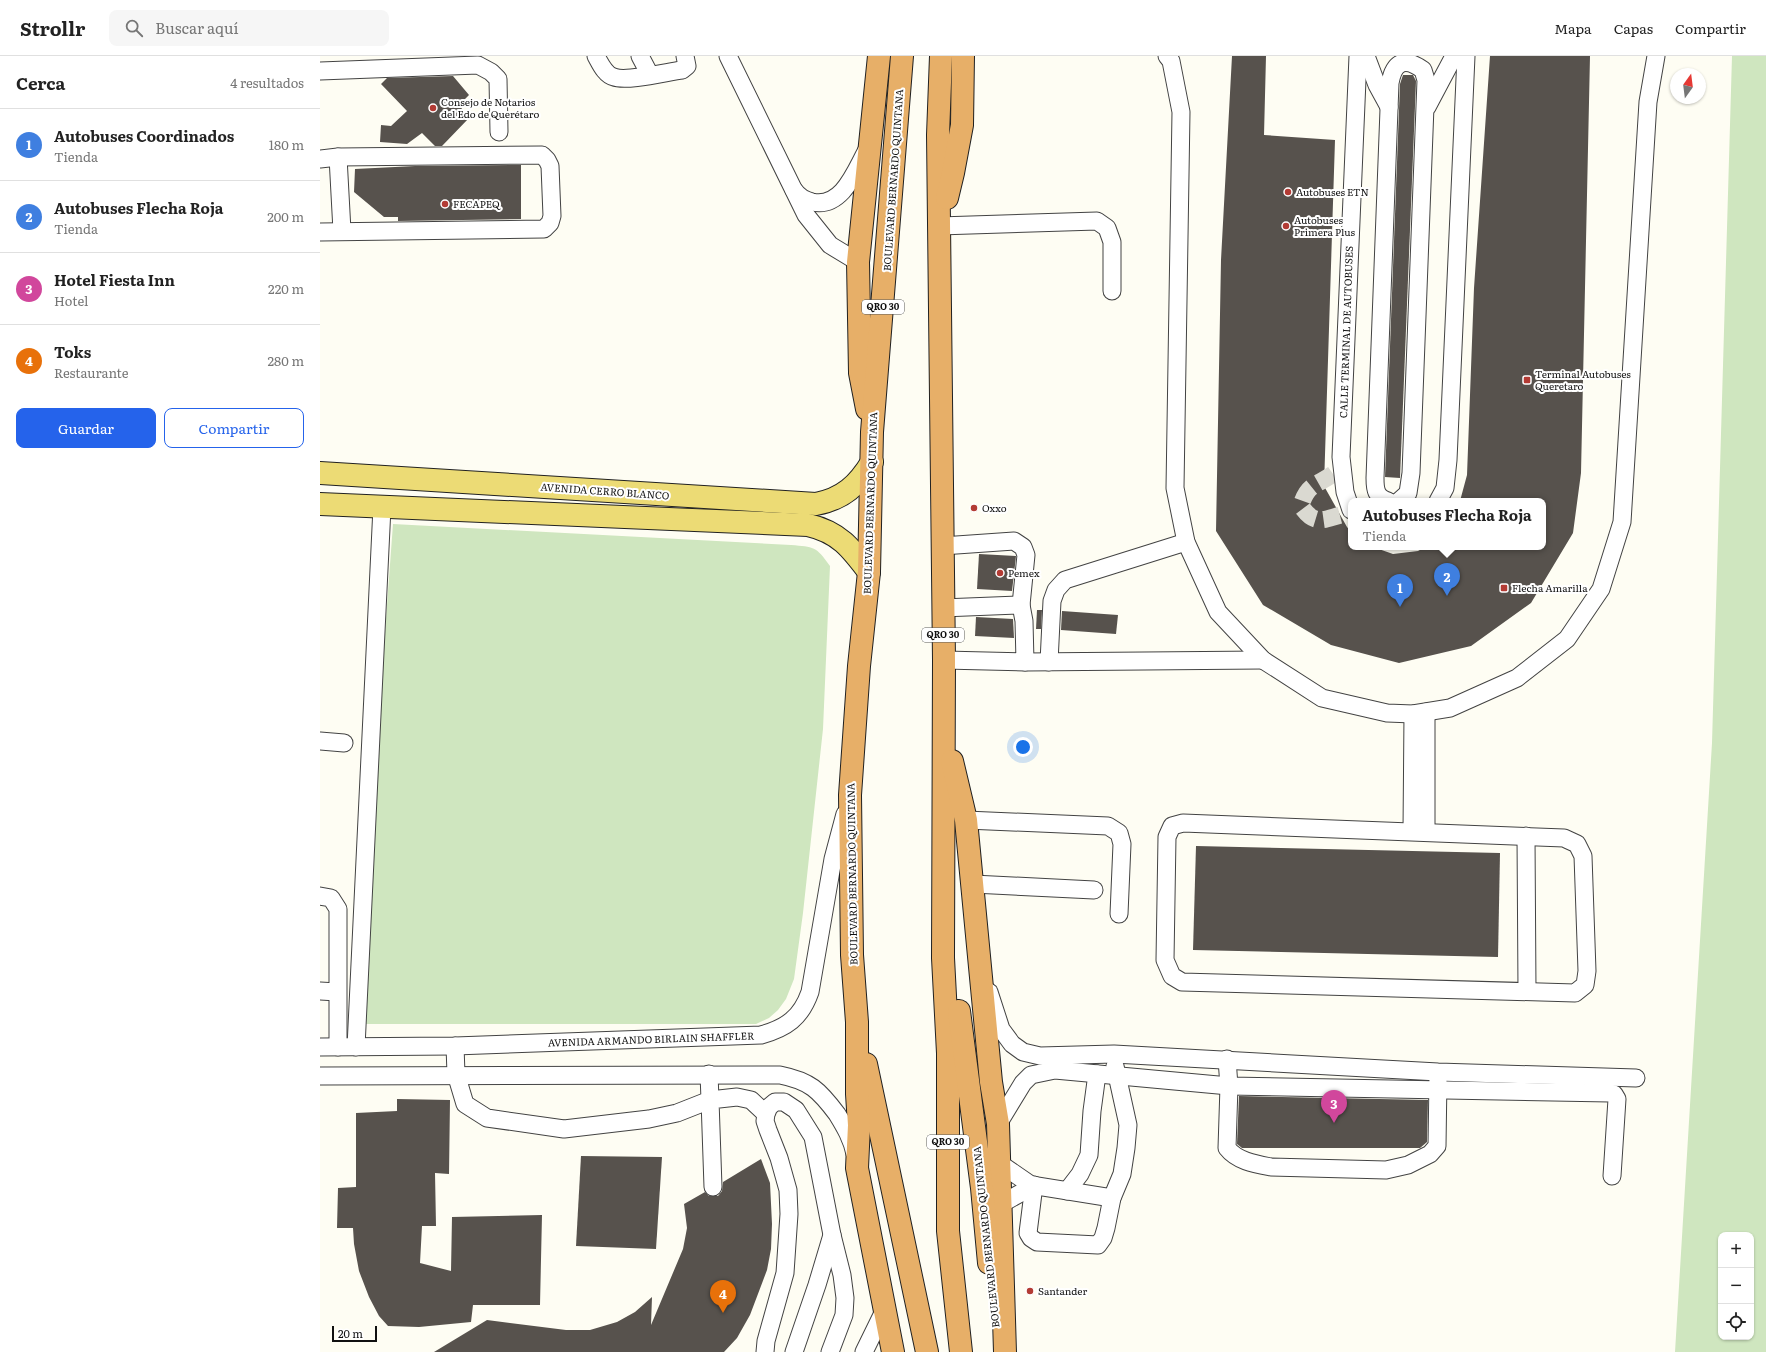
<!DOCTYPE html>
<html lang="es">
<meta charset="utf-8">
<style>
body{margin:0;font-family:Literata,serif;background:#f6f6f6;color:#222}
.controls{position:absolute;right:12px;bottom:12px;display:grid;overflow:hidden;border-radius:8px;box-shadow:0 1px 3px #0004}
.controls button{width:36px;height:36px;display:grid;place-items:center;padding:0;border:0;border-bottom:1px solid #e0e0e0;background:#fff;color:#222;font:20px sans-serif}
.compass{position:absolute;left:1350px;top:12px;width:36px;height:36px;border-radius:50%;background:#fff;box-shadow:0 1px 3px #0004;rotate:14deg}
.scale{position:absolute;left:12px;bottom:10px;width:45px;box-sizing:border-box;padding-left:4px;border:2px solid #101010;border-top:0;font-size:11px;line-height:14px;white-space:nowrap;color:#101010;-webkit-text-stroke:3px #fff;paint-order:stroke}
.you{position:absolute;left:703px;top:691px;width:14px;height:14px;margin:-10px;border:3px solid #fff;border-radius:50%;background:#1a73e8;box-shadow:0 0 0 6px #1a73e833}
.badge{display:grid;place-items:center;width:26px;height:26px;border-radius:50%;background:#2563eb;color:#fff;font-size:13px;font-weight:700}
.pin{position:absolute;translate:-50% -33px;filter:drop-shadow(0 1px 2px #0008)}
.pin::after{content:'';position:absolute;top:21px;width:14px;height:12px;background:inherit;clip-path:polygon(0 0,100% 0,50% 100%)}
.popup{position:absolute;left:1028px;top:442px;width:198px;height:52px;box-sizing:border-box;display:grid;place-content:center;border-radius:8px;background:#fff;filter:drop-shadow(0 1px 3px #0005);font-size:13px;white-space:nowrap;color:#767676}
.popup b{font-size:15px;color:#222}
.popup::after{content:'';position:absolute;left:50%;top:100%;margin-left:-8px;border:8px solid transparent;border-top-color:#fff}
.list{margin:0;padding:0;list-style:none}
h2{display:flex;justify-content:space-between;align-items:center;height:52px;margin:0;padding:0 16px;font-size:17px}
h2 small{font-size:13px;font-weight:400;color:#767676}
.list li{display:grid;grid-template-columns:26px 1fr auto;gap:12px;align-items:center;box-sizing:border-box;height:72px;padding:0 16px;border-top:1px solid #e0e0e0}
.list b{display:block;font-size:15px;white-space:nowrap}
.list p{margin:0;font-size:13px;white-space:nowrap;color:#767676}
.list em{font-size:13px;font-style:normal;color:#767676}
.actions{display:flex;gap:8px;padding:12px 16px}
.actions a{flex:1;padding:9px 0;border:1px solid #2563eb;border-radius:8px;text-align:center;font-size:14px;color:#2563eb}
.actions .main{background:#2563eb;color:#fff}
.icon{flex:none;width:22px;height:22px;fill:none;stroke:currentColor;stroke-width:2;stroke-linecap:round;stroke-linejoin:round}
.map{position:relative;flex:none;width:1446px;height:1296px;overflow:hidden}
header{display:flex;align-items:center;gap:24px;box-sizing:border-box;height:56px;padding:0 20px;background:#fff;border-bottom:1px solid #e0e0e0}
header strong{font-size:19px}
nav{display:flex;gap:22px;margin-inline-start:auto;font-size:14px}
.search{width:280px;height:36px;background:#f6f6f6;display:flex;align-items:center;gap:10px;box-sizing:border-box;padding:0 14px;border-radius:8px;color:#767676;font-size:15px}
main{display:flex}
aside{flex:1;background:#fff}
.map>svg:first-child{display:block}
</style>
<header>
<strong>Strollr</strong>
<div class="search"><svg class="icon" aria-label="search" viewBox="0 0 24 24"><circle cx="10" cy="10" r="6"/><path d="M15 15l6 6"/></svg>Buscar aquí</div>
<nav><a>Mapa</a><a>Capas</a><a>Compartir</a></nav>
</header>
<main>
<aside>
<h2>Cerca<small>4 resultados</small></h2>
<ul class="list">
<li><span class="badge" style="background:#3f7fe0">1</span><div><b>Autobuses Coordinados</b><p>Tienda</p></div><em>180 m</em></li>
<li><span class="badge" style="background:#3f7fe0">2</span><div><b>Autobuses Flecha Roja</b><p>Tienda</p></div><em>200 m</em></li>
<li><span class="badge" style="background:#d1479c">3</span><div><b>Hotel Fiesta Inn</b><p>Hotel</p></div><em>220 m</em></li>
<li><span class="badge" style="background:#e8710a">4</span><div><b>Toks</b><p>Restaurante</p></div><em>280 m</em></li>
</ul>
<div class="actions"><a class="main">Guardar</a><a>Compartir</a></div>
</aside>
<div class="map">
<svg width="1446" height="1296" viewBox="0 0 1446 1296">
<rect width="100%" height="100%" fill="#fefdf3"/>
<g fill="#cfe6bf" fill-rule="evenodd">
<path d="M 1412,0 L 1446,0 L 1446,1296 L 1355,1296 L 1392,687 ZM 1401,1179 L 1431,1179 L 1431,1281 L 1401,1281 Z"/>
<path d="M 73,468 L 471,489 C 494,491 496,490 510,510 L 503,673 L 483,857 L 474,923 L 466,943 L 458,954 L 449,962 L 436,968 L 36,968 Z"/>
</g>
<g fill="#57524d">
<polygon points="912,0 946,0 944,79 1015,84 1004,430 1027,471 1031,476 1031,491 1053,491 1073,498 1098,495 1105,491 1223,491 1223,445 1140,445 1147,419 1154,232 1170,0 1270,0 1261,417 1253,477 1211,547 1151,590 1079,607 1011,589 943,549 896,475 901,204"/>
<polygon points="1083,19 1093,19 1096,25 1080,422 1065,421 1080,28"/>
<polygon points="133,20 149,39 139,49 149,62 122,90 115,90 102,77 87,88 60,86 61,69 71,70 87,55 61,28 67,22"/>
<polygon points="201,109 201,163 78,165 78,161 64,161 34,136 35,113 95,110"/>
<polygon points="659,498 696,500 692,535 657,533"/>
<polygon points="717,554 722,554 721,573 716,573"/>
<polygon points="742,555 798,559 796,578 741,574"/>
<polygon points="656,561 693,563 694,582 655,580"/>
<polygon points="876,790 1180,797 1178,901 873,894"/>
<polygon points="919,1040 1108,1044 1107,1086 1100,1092 922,1092 917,1088"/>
<polygon points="77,1043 130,1044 129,1118 115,1117 116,1170 102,1170 100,1207 131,1215 132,1161 222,1159 220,1249 153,1249 151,1266 99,1271 68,1270 59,1260 49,1241 39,1215 34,1188 33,1172 17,1172 18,1132 36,1131 36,1057 77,1055"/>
<polygon points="261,1100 342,1101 336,1193 256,1190"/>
<polygon points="441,1103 450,1127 452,1168 451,1193 447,1214 430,1259 417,1282 404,1296 114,1296 167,1264 246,1274 270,1274 297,1266 315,1256 332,1241 331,1269 363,1193 367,1172 364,1148 385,1136 389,1140 398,1140 402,1135 403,1126"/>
</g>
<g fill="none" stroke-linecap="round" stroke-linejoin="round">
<path stroke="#dad9d1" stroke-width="17" stroke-dasharray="17 8" stroke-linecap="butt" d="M 1013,418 C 996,430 987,428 981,450 C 996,472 1005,462 1025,458"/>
<g stroke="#434343" stroke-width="19">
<g id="minor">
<path d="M 276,0 C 280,7 285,19 294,21 C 306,26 347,16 362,14 L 367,10 L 365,0"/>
<polyline points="320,0 330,19"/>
<polyline points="408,0 486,159 510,189 538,206"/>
<polyline points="847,0 851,5 861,56 855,432 866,486 898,556 943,604 1002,642 1067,657 1093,658 1130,652 1197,622 1247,583 1281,533 1302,466 1328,46 1336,0"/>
<polyline points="1046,0 1057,29 1069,51"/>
<polyline points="0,15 158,9 171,16 178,23 179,76"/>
<polyline points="1107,51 1134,0"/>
<polyline points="18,101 22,175"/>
<polyline points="0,103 18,101 222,99 227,104 230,110 232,160 230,167 224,173 0,176"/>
<path d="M 474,134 C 478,140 484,144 492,146 C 523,153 536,113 548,92"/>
<polyline points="619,170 777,165 787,172 792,186 792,235"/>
<path d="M 1068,445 C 1056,441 1055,434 1055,422 L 1070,27 C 1074,5 1085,1 1103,14 L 1106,24 L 1091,417 L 1088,437 L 1079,445"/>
<polyline points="1118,445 1125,432 1128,404 1146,0"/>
<polyline points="1031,454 1025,436 1021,401 1038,0"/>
<polyline points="622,490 694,485 703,491 706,499 701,549"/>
<polyline points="622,552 701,549 704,565 705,606 624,604"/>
<polyline points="705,606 943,604"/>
<polyline points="729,606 732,545 736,534 745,524 866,486"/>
<polyline points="0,685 24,687"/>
<polyline points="646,764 788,770 799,777 802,788 799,858"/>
<polygon points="863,767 1244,782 1257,788 1263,800 1267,915 1265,929 1255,937 862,926 852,920 845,904 847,781 852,770"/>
<polyline points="1092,775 1093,658"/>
<polyline points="1106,776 1106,656"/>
<polyline points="1206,780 1207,935"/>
<polyline points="653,828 774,834"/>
<polyline points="0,840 11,842 18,853 18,991"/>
<polyline points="0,935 17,936"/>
<polyline points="669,936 681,973 692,988 703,996 720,1000 794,998 1118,1016 1316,1022"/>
<polyline points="135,990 136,1018 145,1048 167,1062 244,1073 329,1063 357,1057 390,1044 389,1018"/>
<path d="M 0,991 L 135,990 L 441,979 C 466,972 481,962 490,936 L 513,803 L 525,758"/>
<polyline points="36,991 62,451"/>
<path d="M 907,1003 L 909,1030 L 907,1092 C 917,1105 935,1108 951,1111 L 1066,1114 L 1088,1109 L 1110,1098 L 1117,1090 L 1118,1022"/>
<path d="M 0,1020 L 460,1019 C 490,1025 499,1034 517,1058 C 525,1071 532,1083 535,1098"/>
<polyline points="678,1068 703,1027 711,1019 735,1014 909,1030 1290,1037 1294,1038 1297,1043 1292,1120"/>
<polyline points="679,1107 711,1129 792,1142"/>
<polyline points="714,1129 708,1177 711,1182 717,1186 778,1189 783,1182 786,1172 792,1142 802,1118 806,1092 808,1069 795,1010"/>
<polyline points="393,1131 390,1044 417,1041 431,1044 446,1058"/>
<polyline points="747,1135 760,1118 769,1099 772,1055 777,1018"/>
<polyline points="681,1148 706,1134 711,1129"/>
<polyline points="445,1296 446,1285 465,1217 469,1158 468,1134 459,1102 448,1074 445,1065 446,1058 449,1051 455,1046 464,1046 476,1054 493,1081 512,1179 522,1219 525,1242 524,1259 510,1296"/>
<polyline points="474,1296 497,1229 512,1179"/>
<polyline points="544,1296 565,1253"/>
</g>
</g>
<g stroke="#212121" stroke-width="24">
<g id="major">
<path d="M 0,417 L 496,448 C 523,443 538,429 552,406"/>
<path d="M 0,448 L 488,469 C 519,476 531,492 549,516"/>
</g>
</g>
<g stroke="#212121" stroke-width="24">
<g id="highway">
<polyline points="621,0 618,79 624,604 623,902 628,997 628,1175 641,1296"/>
<polyline points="627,142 633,117 642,69 643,0"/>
<polyline points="547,353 540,317 538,206 559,0"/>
<polyline points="632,705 646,764 671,1026 678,1068 685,1296"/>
<polyline points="639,955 662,1132 669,1207"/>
<polyline points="546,1008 607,1296"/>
<polyline points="573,1296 537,1112 539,1069 537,1038 537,966 532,899 530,739 539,610 549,516 552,376 582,0"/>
</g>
</g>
<use href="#minor" stroke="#fff" stroke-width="17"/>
<use href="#major" stroke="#ecdb75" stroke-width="22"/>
<use href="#highway" stroke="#e7af68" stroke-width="22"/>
</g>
<g fill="#b33b34" stroke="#fff" stroke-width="1.5">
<circle cx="113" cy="52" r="4"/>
<circle cx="968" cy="136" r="4"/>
<circle cx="125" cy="148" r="4"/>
<circle cx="966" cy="170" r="4"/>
<rect x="1203" y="320" width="8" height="8" rx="2"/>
<circle cx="654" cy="452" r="4"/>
<circle cx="680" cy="517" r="4"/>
<rect x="1180" y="528" width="8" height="8" rx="2"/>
<circle cx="710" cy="1235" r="4"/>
</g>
<g text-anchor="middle" stroke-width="4" stroke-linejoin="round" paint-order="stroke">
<g fill="#fff" stroke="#585858" stroke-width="1">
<rect x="542" y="244" width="42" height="14" rx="3"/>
<rect x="602" y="572" width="42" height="14" rx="3"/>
<rect x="607" y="1079" width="42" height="14" rx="3"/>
</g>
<g font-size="9" font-weight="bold" fill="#101010">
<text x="563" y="254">QRO 30</text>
<text x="623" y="582">QRO 30</text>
<text x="628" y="1089">QRO 30</text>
</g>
<g font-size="10" fill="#101010" stroke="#fff" text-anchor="start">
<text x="121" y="50">Consejo de Notarios<tspan x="121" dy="12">del Edo de Querétaro</tspan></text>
<text x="976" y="140">Autobuses ETN</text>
<text x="133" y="152">FECAPEQ</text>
<text x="974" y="168">Autobuses<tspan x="974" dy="12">Primera Plus</tspan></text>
<text x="1215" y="322">Terminal Autobuses<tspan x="1215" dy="12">Queretaro</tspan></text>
<text x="662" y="456">Oxxo</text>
<text x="688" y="521">Pemex</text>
<text x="1192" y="536">Flecha Amarilla</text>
<text x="718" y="1239">Santander</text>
</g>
<g font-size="10" fill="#101010" stroke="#fff">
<text transform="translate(573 124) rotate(-86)" y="4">BOULEVARD BERNARDO QUINTANA</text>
<text transform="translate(1026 276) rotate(-88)" y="4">CALLE TERMINAL DE AUTOBUSES</text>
<text transform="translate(285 435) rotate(4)" y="4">AVENIDA CERRO BLANCO</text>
<text transform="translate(550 447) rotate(-88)" y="4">BOULEVARD BERNARDO QUINTANA</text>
<text transform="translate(532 818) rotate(-91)" y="4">BOULEVARD BERNARDO QUINTANA</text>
<text transform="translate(331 983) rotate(-2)" y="4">AVENIDA ARMANDO BIRLAIN SHAFFLER</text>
<text transform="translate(666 1181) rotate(-96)" y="4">BOULEVARD BERNARDO QUINTANA</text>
</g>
</g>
</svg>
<div class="controls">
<button>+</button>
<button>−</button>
<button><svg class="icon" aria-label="locate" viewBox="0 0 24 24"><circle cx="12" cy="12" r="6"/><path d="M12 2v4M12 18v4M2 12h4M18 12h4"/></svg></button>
</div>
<svg class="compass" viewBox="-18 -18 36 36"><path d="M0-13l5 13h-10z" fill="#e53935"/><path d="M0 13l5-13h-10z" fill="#767676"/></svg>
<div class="scale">20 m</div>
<div class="you"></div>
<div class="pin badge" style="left:1080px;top:551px;background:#3f7fe0">1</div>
<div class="pin badge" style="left:1127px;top:540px;background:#3f7fe0">2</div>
<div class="popup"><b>Autobuses Flecha Roja</b>Tienda</div>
<div class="pin badge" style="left:1014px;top:1067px;background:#d1479c">3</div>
<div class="pin badge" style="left:403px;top:1257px;background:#e8710a">4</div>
</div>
</main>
